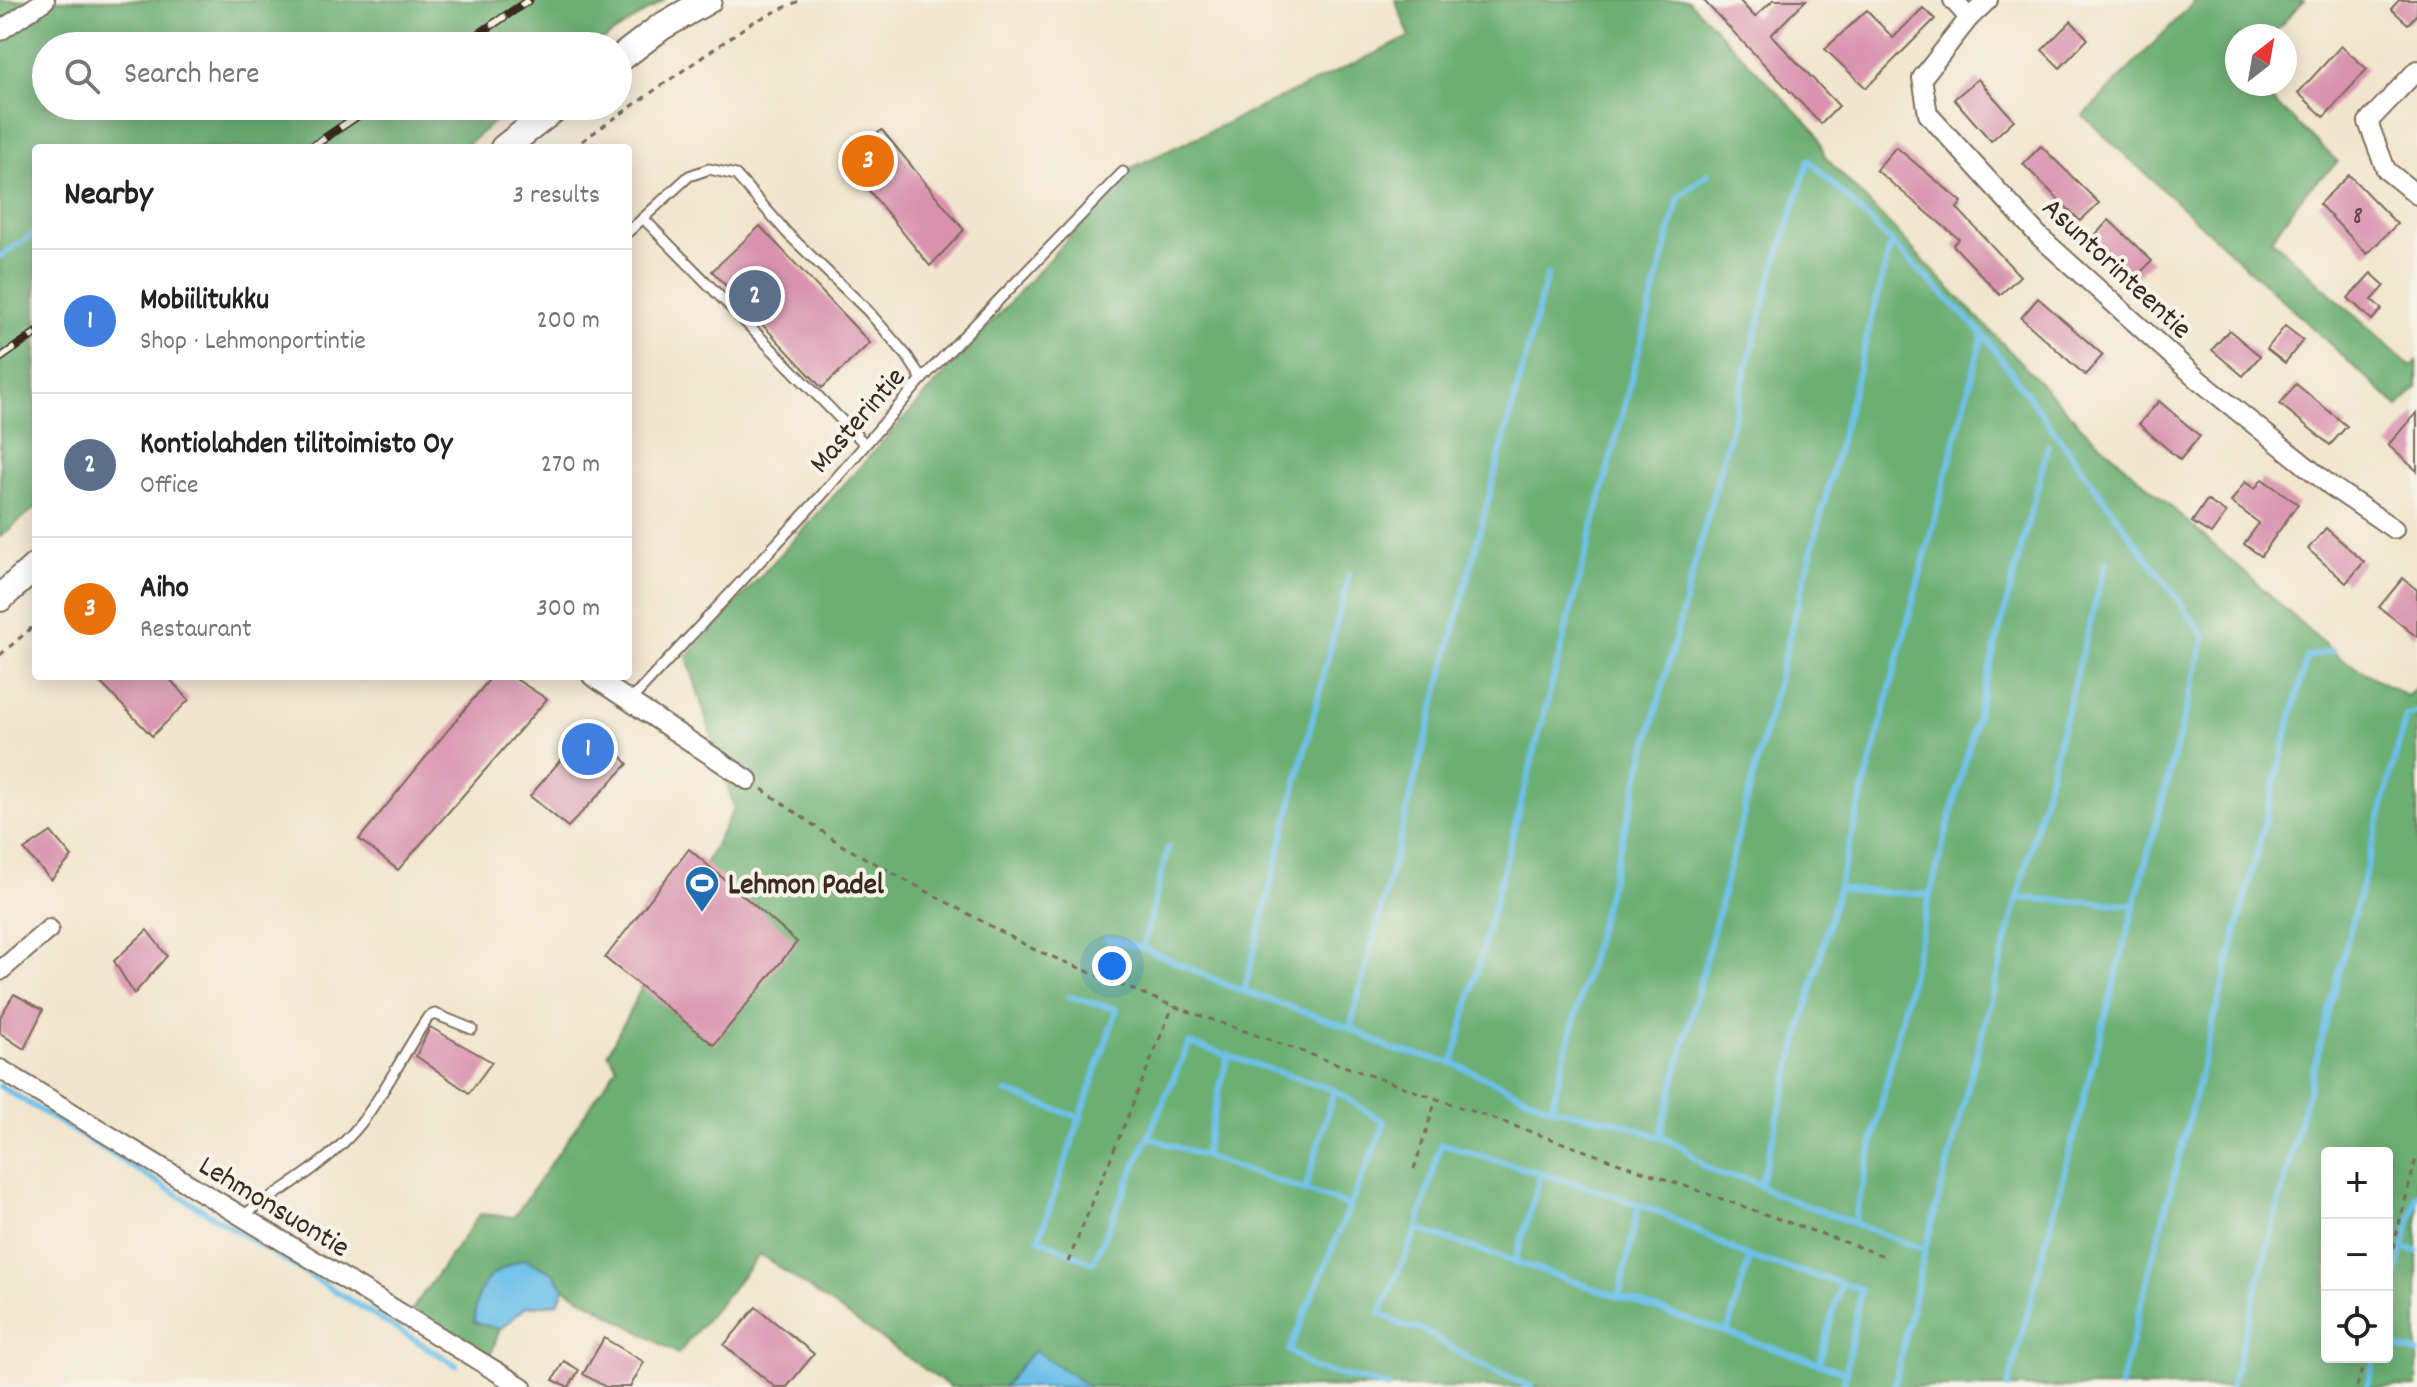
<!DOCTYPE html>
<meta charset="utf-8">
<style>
body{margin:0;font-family:Dekko,sans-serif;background:#f2f2f2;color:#222}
.controls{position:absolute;right:24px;bottom:24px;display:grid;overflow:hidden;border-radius:8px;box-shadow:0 4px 20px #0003}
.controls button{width:72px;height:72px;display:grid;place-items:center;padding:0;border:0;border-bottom:2px solid #e0e0e0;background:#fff;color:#222;font:40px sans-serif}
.compass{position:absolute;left:2225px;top:24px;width:72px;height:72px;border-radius:50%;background:#fff;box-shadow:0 4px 20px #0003;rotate:31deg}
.you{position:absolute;left:1112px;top:966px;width:28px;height:28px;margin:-20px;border:6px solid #fff;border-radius:50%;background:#1a73e8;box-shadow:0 0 0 12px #1a73e833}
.badge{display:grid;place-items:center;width:52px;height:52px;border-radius:50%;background:#111827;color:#fff;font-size:26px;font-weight:700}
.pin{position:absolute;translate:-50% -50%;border:4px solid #fff;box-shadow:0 2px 8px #0006}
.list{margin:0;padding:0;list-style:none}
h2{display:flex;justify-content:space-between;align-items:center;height:104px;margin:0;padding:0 32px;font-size:34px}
h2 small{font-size:26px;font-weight:400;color:#767676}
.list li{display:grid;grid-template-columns:52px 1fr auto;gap:24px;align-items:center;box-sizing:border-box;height:144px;padding:0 32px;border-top:2px solid #e0e0e0}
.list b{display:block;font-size:30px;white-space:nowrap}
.list p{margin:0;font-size:26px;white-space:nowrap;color:#767676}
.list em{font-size:26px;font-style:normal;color:#767676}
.icon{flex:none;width:44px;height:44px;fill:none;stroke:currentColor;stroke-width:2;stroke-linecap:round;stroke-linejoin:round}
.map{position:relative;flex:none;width:2417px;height:1387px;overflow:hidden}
.search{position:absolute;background:#fff;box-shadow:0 4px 20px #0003;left:32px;top:32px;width:600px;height:88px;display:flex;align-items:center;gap:20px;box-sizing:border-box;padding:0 28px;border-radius:44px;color:#767676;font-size:30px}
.panel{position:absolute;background:#fff;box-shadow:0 4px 20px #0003;left:32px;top:144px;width:600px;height:536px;border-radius:8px}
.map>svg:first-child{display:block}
</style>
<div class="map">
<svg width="2417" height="1387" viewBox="0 0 2417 1387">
<rect width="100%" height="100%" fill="#f7f3e8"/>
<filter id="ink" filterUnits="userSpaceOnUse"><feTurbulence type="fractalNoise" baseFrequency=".0125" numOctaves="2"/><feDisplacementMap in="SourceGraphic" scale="16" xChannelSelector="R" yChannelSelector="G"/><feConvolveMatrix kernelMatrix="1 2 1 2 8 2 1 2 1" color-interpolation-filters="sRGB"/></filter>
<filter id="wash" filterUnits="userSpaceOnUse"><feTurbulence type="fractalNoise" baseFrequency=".006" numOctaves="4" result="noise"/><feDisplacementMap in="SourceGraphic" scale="32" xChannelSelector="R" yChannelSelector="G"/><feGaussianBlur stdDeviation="1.8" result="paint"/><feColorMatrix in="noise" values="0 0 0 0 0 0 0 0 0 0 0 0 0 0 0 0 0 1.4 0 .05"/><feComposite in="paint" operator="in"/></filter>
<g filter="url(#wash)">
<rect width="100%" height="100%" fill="#f1e6cd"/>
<g fill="#6caf73" stroke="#546c48" stroke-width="2" fill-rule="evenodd">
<polygon points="0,0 664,0 594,46 46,46 46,106 513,106 463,148 36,148 36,507 0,537"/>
<path d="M 1395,0 L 1688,0 L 1816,132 L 1825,157 L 2085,430 L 2340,658 L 2407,696 L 2417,687 L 2417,1387 L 1090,1387 L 1034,1351 L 1003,1387 L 950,1387 L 760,1254 L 678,1354 L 564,1288 L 553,1273 L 474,1322 L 500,1329 L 488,1363 L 408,1315 L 480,1214 L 514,1217 L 617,1067 L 608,1053 L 734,808 L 687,657 L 1133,167 L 1410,37 ZM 2327,1153 L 2387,1153 L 2387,1357 L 2327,1357 Z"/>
<polygon points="2196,0 2304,0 2271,36 2237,36 2237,84 2255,84 2338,162 2307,190 2271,239 2411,367 2417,361 2417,388 2398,407 2083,116"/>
</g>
<g fill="#6ec1ea" stroke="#547684" stroke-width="2">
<path d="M 524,1259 L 553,1273 L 564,1288 L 558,1303 L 526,1307 L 500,1329 L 474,1322 C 477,1283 488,1272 524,1259 Z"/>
<polygon points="1034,1350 1090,1387 1003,1387"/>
</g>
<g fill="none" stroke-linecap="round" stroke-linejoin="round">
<g stroke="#6ec1ea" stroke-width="6">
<polyline points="0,256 36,233"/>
<polyline points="1839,889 1930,895"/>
<polyline points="2018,898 2135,905"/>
<polyline points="1107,939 1143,948 1229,986 1350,1028 1391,1049 1453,1063 1551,1108 1615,1121 1660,1137 1683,1147 1705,1167 1724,1176 1746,1178 1773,1193 1925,1250"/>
<polyline points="1143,948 1168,848"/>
<polyline points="1244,992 1349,574"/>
<polyline points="1069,997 1117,1009 1039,1239 1093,1263 1189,1043 1334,1090 1385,1123 1289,1351 1313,1368 1388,1387"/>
<polyline points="1350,1028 1547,275"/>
<polyline points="1453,1063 1679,197 1708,174"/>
<polyline points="0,1086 456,1365"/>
<polyline points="1007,1092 1081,1118"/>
<polyline points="1551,1108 1768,288 1809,160 1983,334 2205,637 2008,1387"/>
<polyline points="1148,1137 1350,1206"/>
<polyline points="1660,1137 1892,240"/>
<polyline points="1204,1156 1228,1054"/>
<polyline points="1760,1186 1983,334"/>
<polyline points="1305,1191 1334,1090"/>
<polyline points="1854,1222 1930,895 2048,446"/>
<polyline points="1417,1229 1847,1373"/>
<polyline points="2403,1248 2417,1251"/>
<polyline points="1515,1262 1541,1174"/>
<polyline points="1619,1297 1639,1205"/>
<polyline points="2387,1309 2417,1194"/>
<polyline points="1727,1333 1750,1257"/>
<polyline points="2387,1345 2417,1353"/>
<polyline points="1819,1364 1841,1283"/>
<polyline points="1531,1387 1471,1360 1421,1329 1405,1327 1380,1313 1417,1229 1441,1144 1591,1188 1664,1214 1746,1256 1861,1289 1843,1387"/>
<polyline points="1894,1387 1925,1250 2106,562"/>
<polyline points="2120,1387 2307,657 2333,651"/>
<polyline points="2231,1387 2406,716 2417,712"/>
<polyline points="2367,1387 2375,1357"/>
</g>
</g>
<g id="blocks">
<g fill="#d993af">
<polygon points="1703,0 1739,0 1755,17 1773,0 1806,0 1771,35 1839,106 1821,124"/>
<polygon points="2399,0 2417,0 2417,14 2408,24 2391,9"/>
<polygon points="1923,8 1935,19 1866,88 1825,49 1867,10 1893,38"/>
<polygon points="2071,21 2088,39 2060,68 2042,50"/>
<polygon points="2341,46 2367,69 2324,117 2298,93"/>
<polygon points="1978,79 2014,120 1991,141 1954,99"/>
<polygon points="882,130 964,230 930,266 842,157"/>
<polygon points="2041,146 2099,203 2080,221 2023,164"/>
<polygon points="1896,147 1962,202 1957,208 2020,276 2000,295 1953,245 1959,239 1876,170"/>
<polygon points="2349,175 2397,224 2367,254 2319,204"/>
<polygon points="2109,220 2152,261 2132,281 2097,247 2101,243 2094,236"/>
<polygon points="760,226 870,343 822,388 712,271"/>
<polygon points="2371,273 2385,286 2372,300 2382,309 2372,320 2348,298"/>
<polygon points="2038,298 2103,355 2085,375 2021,318"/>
<polygon points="2285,326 2303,340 2285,363 2267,349"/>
<polygon points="2229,330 2260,356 2243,376 2212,350"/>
<polygon points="2296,384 2347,426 2330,445 2280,404"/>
<polygon points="2159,401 2200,436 2180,460 2139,424"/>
<polygon points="2417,412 2417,471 2388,445"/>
<polygon points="2262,479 2298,504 2261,556 2244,544 2259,523 2231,502 2245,482 2255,489"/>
<polygon points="2207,500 2226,513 2211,534 2192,522"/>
<polygon points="2326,528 2364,562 2346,583 2308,549"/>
<polygon points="2403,578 2417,590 2417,637 2379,607"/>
<polygon points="94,676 167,676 189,700 152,736"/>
<polygon points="492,676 511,676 547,699 398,870 359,839"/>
<polygon points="592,723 628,764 568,827 530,796"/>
<polygon points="51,832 72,857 51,880 24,850"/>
<polygon points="689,849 797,942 714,1045 605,958"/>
<polygon points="147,930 167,956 134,994 114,961"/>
<polygon points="14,994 43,1010 24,1049 0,1033 0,1017"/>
<polygon points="430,1027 492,1062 469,1093 416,1056"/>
<polygon points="756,1307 814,1354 787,1387 775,1387 724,1345"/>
<polygon points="604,1338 644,1362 630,1387 606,1387 583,1374"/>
<polygon points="564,1361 579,1370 569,1387 553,1380"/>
</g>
</g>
</g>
<g filter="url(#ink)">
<use href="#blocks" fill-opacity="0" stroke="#7b6c5b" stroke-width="2"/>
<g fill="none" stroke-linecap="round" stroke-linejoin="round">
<g stroke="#7b6c5b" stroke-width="13">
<g id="lane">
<polyline points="643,218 865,444"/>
<polyline points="628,232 689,176 709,169 736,175 788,234 867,310 907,356 922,379"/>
<polyline points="630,701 820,497 922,379 1123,172"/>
<path d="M 240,1217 C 283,1189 330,1163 362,1122 C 386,1090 405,1051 428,1017 L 435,1014 L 472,1029"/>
</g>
</g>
<g stroke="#7b6c5b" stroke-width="22">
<g id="street">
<polyline points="1953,0 1969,18"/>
<polyline points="1988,0 1969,18 1922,78 1928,114 2039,236 2200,381 2331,486 2394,529"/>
<polyline points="0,31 45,0"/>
<polyline points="2417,70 2368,122 2386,170 2417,195"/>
<polyline points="592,676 748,780"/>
<polyline points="0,971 49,929"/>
<polyline points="0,1069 522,1387"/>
</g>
</g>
<g stroke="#7b6c5b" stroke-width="30">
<g id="secondary">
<polyline points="618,60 661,27 708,0"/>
<polyline points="504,148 558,106"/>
<polyline points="0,598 36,566"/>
</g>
</g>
<g stroke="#7b6c5b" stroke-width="3" stroke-dasharray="6 6" stroke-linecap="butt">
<polyline points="572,148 751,23 801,0"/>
<polyline points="0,655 36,624"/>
<polyline points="762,789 843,846 1033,949 1173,1006 1884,1256"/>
<polyline points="1414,1169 1436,1100"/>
<polyline points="1068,1262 1173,1006"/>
<polyline points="2387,1271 2417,1155"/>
<polyline points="2357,1387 2365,1357"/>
</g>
<use href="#lane" stroke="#fff" stroke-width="9"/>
<use href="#street" stroke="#fff" stroke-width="18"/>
<use href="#secondary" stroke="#fff" stroke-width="26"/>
<g stroke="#3b2a1e" stroke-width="9">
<g id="rail">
<polyline points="461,46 529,0"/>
<polyline points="310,148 372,106"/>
<polyline points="0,358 36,333"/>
</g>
</g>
<use href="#rail" stroke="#f7f3e8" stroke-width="6" stroke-dasharray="18" stroke-linecap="butt"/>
</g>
</g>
<defs>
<g id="stadium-pin" transform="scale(1.8)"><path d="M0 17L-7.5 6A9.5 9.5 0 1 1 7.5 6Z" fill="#1f6fb2" stroke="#f7f3e8"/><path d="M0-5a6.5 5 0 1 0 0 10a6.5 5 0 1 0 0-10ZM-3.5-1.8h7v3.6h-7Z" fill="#fff"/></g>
</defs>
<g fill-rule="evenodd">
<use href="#stadium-pin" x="702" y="883"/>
</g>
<g text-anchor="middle" stroke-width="8" stroke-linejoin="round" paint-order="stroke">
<g font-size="26" fill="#624442">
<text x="2358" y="223">8</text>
</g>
<g font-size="30" fill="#3b2a1e" stroke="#f7f3e8">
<text transform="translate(2118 267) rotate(43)" y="10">Asuntorinteentie</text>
<text transform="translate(856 419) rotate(-49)" y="10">Masterintie</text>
<text transform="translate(275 1205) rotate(31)" y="10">Lehmonsuontie</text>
</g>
<g font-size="30" font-weight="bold" fill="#3b2a1e" stroke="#f7f3e8" text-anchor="start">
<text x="728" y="893">Lehmon Padel</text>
</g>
</g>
</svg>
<div class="controls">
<button>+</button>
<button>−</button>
<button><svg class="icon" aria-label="locate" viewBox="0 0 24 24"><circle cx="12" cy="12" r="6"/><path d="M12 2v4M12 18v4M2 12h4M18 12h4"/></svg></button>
</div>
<svg class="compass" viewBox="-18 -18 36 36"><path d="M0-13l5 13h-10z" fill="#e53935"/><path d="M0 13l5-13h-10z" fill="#767676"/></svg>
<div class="you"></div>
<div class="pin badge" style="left:588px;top:749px;background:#3f7fe0">1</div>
<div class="pin badge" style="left:755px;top:296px;background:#5c6f8a">2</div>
<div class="pin badge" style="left:868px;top:161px;background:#e8710a">3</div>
<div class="search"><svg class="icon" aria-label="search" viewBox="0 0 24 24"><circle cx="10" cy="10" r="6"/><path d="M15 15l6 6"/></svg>Search here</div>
<section class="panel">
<h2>Nearby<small>3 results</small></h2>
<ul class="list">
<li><span class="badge" style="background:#3f7fe0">1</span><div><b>Mobiilitukku</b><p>Shop · Lehmonportintie</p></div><em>200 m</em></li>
<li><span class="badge" style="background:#5c6f8a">2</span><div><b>Kontiolahden tilitoimisto Oy</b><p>Office</p></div><em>270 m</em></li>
<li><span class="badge" style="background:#e8710a">3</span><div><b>Aiho</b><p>Restaurant</p></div><em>300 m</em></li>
</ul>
</section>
</div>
